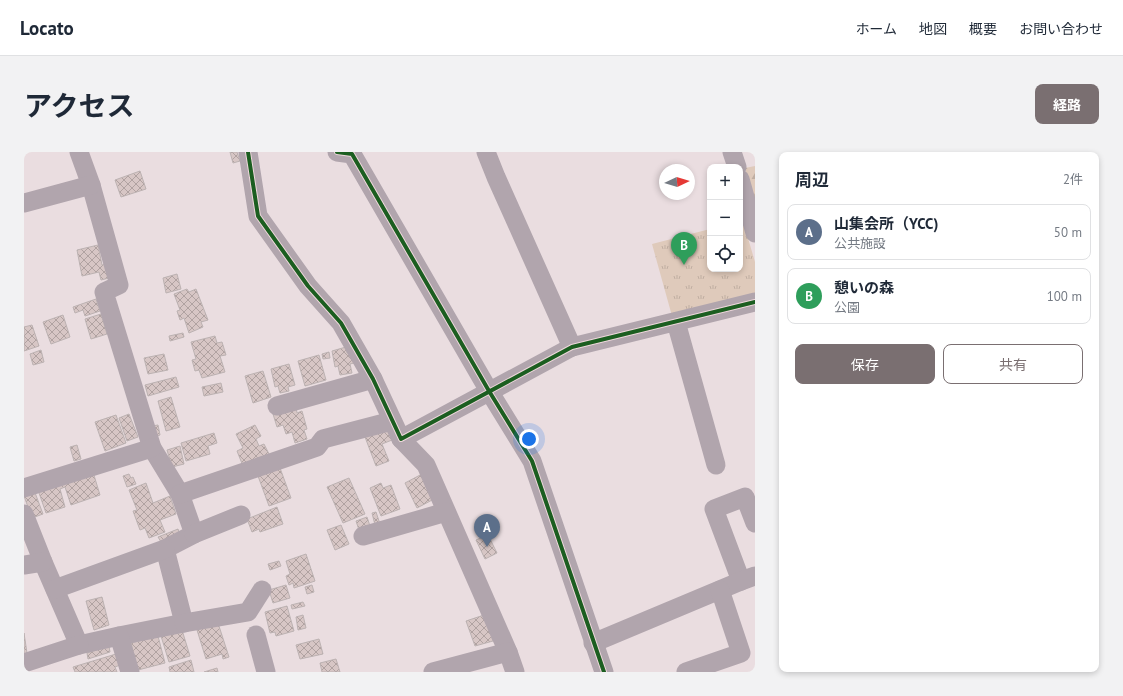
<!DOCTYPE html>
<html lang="ja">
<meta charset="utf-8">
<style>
body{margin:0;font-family:"PT Sans","Noto Sans JP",sans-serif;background:#f2f2f3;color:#1f2937}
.controls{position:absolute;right:12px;top:12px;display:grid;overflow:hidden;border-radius:8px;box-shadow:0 2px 6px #0003}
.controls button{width:36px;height:36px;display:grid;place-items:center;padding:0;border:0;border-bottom:1px solid #e0e1e3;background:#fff;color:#1f2937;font:20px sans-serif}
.compass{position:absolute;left:635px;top:12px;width:36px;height:36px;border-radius:50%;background:#fff;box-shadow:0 2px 6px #0003;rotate:86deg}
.you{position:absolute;left:505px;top:287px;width:14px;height:14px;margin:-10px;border:3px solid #fff;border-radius:50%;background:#1a73e8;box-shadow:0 0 0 6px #1a73e833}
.badge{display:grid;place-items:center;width:26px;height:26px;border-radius:50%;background:#7a6f71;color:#fff;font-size:13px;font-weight:700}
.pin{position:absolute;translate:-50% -33px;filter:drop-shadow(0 1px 2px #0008)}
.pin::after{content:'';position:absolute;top:21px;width:14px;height:12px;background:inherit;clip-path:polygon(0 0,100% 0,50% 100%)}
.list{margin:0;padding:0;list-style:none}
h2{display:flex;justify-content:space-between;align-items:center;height:52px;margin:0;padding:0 16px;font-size:17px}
h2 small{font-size:13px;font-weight:400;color:#747a83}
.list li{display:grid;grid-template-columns:26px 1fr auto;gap:12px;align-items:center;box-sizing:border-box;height:56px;margin:0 8px 8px;padding:0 8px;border:1px solid #e0e1e3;border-radius:8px}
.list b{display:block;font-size:15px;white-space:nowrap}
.list p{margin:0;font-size:13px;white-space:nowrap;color:#747a83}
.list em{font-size:13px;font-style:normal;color:#747a83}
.actions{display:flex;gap:8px;padding:12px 16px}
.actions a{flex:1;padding:9px 0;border:1px solid #7a6f71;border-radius:8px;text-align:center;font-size:14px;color:#7a6f71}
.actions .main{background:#7a6f71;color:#fff}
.icon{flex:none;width:22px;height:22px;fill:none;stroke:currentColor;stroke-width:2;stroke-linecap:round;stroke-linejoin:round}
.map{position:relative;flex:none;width:731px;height:520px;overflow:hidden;border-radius:8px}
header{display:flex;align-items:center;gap:24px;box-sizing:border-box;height:56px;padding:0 20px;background:#fff;border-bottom:1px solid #e0e1e3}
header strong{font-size:19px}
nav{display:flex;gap:22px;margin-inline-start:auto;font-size:14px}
.intro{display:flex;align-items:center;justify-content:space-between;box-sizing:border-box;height:96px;padding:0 24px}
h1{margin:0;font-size:28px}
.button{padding:10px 18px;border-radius:8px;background:#7a6f71;color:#fff;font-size:14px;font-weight:700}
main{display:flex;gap:24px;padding:0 24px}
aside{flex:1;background:#fff;border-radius:8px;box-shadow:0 2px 6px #0003}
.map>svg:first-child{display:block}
</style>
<header>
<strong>Locato</strong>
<nav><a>ホーム</a><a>地図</a><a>概要</a><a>お問い合わせ</a></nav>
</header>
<div class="intro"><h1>アクセス</h1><a class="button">経路</a></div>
<main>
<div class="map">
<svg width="731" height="520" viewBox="0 0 731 520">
<defs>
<pattern id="forest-firs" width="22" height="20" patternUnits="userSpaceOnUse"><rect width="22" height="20" fill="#dfcabb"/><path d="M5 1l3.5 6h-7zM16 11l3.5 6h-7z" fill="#c0aea1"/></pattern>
<pattern id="park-tufts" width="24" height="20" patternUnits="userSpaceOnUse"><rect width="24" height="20" fill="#dfcabb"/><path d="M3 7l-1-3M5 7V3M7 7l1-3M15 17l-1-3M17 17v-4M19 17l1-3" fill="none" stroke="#c0aea1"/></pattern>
<pattern id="building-cross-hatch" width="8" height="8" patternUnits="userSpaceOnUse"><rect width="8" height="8" fill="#d7c6c5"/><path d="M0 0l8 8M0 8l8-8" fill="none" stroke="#b0a2a1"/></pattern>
</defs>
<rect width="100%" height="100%" fill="#eadde0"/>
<polygon fill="url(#forest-firs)" points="731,14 731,55 721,16"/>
<polygon fill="url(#park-tufts)" points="719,69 731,110 731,145 648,164 628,92 686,77 686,117 716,117 716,70"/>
<g fill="url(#building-cross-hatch)" stroke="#bcb2b2">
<polygon points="206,0 213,0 216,9 209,11"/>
<polygon points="116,19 122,37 97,45 91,28"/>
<polygon points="74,93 78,113 82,112 85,126 77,128 75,120 58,124 53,98"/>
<polygon points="153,122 157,137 142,141 139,126"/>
<polygon points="163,137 165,140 172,137 184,168 177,170 179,175 165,181 160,166 156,168 153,159 156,158 150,142"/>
<polygon points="72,147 76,159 61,164 59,158 51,161 49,155"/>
<polygon points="77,162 83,182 67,187 61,167"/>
<polygon points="39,163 46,185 27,192 19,170"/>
<polygon points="8,173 15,194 0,199 0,175"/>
<polygon points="159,181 160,185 146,189 145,184"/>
<polygon points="191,184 193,191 198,190 202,203 196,204 201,220 178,226 175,218 171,219 168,208 172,207 167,190"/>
<polygon points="322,195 323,201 327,200 330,211 326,212 328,221 316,223 314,214 311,215 308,199"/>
<polygon points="17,198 20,210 9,213 6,202"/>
<polygon points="305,200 306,206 299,207 298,202"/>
<polygon points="140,202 144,218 124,222 120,206"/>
<polygon points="295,203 302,228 281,234 274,209"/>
<polygon points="265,212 271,233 264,235 265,239 256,241 254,234 251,235 247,217"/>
<polygon points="239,219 247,245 229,251 221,224"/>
<polygon points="152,225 155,235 124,244 121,233"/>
<polygon points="197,231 199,240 180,244 178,235"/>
<polygon points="147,245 156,275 142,279 134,249"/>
<polygon points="272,255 273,261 278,259 283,277 280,278 283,287 271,291 268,280 262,282 259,273 253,275 249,262"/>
<polygon points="105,262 114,285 103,289 95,266"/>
<polygon points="92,263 102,291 81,299 71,270"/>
<polygon points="134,273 136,283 131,285 128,274"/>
<polygon points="231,273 237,284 232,287 235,294 240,292 245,302 219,314 213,299 219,296 212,282"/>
<polygon points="363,276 368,288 358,292 365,309 352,314 341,285"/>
<polygon points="190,281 193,291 184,294 186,302 162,309 157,291"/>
<polygon points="53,293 57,307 50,309 46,295"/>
<polygon points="156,294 160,312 148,315 143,298"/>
<polygon points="256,316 267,346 245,354 234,324"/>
<polygon points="69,320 76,343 47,353 41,335 36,337 41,355 22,361 14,338"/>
<polygon points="105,322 107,326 109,325 112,332 103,335 99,324"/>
<polygon points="398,322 410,347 393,356 381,331"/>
<polygon points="325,326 341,362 319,371 303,335"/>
<polygon points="122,331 129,351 146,344 152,362 136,368 141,380 125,386 121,376 116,378 109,359 113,358 105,338"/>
<polygon points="357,331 359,336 367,333 376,357 357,364 346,336"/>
<polygon points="10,338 19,362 8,366 0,344"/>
<polygon points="253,355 259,372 236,380 235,377 228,380 223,367"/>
<polygon points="352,360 356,372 351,373 348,361"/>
<polygon points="343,365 347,377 336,381 332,369"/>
<polygon points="317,373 325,392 311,398 303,378"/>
<polygon points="154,377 156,383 137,390 134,385"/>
<polygon points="464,383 473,401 461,407 452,388"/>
<polygon points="282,402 291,429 270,436 269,431 265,433 262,424 266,422 262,409"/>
<polygon points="255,409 257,414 246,418 244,412"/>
<polygon points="262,433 266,446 249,451 245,438"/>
<polygon points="288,433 290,440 283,442 281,435"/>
<polygon points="78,445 85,473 70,478 62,449"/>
<polygon points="279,450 281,454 268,457 267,453"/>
<polygon points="263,454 270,479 252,484 251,480 246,481 241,460"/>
<polygon points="279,463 282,476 274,478 272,465"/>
<polygon points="460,463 469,489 451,494 442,469"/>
<polygon points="194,471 205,505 199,507 198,502 182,507 173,478"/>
<polygon points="158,478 166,504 145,510 137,484"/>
<polygon points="0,481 3,501 0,502"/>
<polygon points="134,484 141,511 114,518 107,491"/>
<polygon points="295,487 299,502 276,507 272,493"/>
<polygon points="85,494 86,500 64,507 63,501"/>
<polygon points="92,502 96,513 91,515 93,520 51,520 49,515"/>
<polygon points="312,507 316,520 298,520 296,511"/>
<polygon points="167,508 170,520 146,520 145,515"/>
<polygon points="193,516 194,520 180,520"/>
</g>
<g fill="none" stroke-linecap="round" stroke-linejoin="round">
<g stroke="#b1a5ad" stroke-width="19">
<polyline points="55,0 67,33 95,133 80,140 128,296 156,342 170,382 141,397 160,471 95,484"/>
<polyline points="224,0 234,64 284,134 317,171 349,227 377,287 548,195 731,150"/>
<polyline points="313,0 328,2 465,239 508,309 580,520"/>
<polyline points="462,0 472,25 548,195"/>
<polyline points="708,0 713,15"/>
<polyline points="716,27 731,81"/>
<polyline points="0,51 67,33"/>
<polyline points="652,170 692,313"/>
<polyline points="253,254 349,227"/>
<polyline points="377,287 402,313 484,500 491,520"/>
<polyline points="0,336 128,296"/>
<polyline points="156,342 293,295 299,287 368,269"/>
<polyline points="0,362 19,410 55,493 95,484 106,520"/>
<polyline points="170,382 217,363"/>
<polyline points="339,384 422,360"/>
<polyline points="0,413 19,410"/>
<polyline points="717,429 690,357 721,345 731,371"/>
<polyline points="31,437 141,397"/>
<polyline points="160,471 224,460 238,438"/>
<polyline points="232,483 242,520"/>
<polyline points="569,491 717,429 731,424"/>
<polyline points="0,511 55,493"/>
<polyline points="409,520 484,500"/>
<polyline points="662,520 717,501 696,438"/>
</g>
<g stroke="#efd8dc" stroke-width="6">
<g id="cycleway">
<polyline points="224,0 234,64 284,134 317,171 349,227 377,287 548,195 731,150"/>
<polyline points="313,0 328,2 465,239 508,309 580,520"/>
</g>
</g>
<use href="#cycleway" stroke="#1b5e20" stroke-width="4"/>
</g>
</svg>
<div class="controls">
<button>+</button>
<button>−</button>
<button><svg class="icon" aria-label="locate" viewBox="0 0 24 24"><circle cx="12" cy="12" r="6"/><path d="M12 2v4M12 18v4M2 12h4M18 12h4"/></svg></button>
</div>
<svg class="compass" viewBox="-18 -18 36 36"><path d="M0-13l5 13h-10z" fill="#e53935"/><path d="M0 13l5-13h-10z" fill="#747a83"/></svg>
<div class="you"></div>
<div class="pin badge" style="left:463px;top:395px;background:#5c6f8a">A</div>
<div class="pin badge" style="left:660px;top:113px;background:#2e9e5b">B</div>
</div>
<aside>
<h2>周辺<small>2件</small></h2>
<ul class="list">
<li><span class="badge" style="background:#5c6f8a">A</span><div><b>山集会所（YCC)</b><p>公共施設</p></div><em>50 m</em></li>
<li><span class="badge" style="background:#2e9e5b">B</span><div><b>憩いの森</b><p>公園</p></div><em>100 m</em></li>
</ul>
<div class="actions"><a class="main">保存</a><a>共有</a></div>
</aside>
</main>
